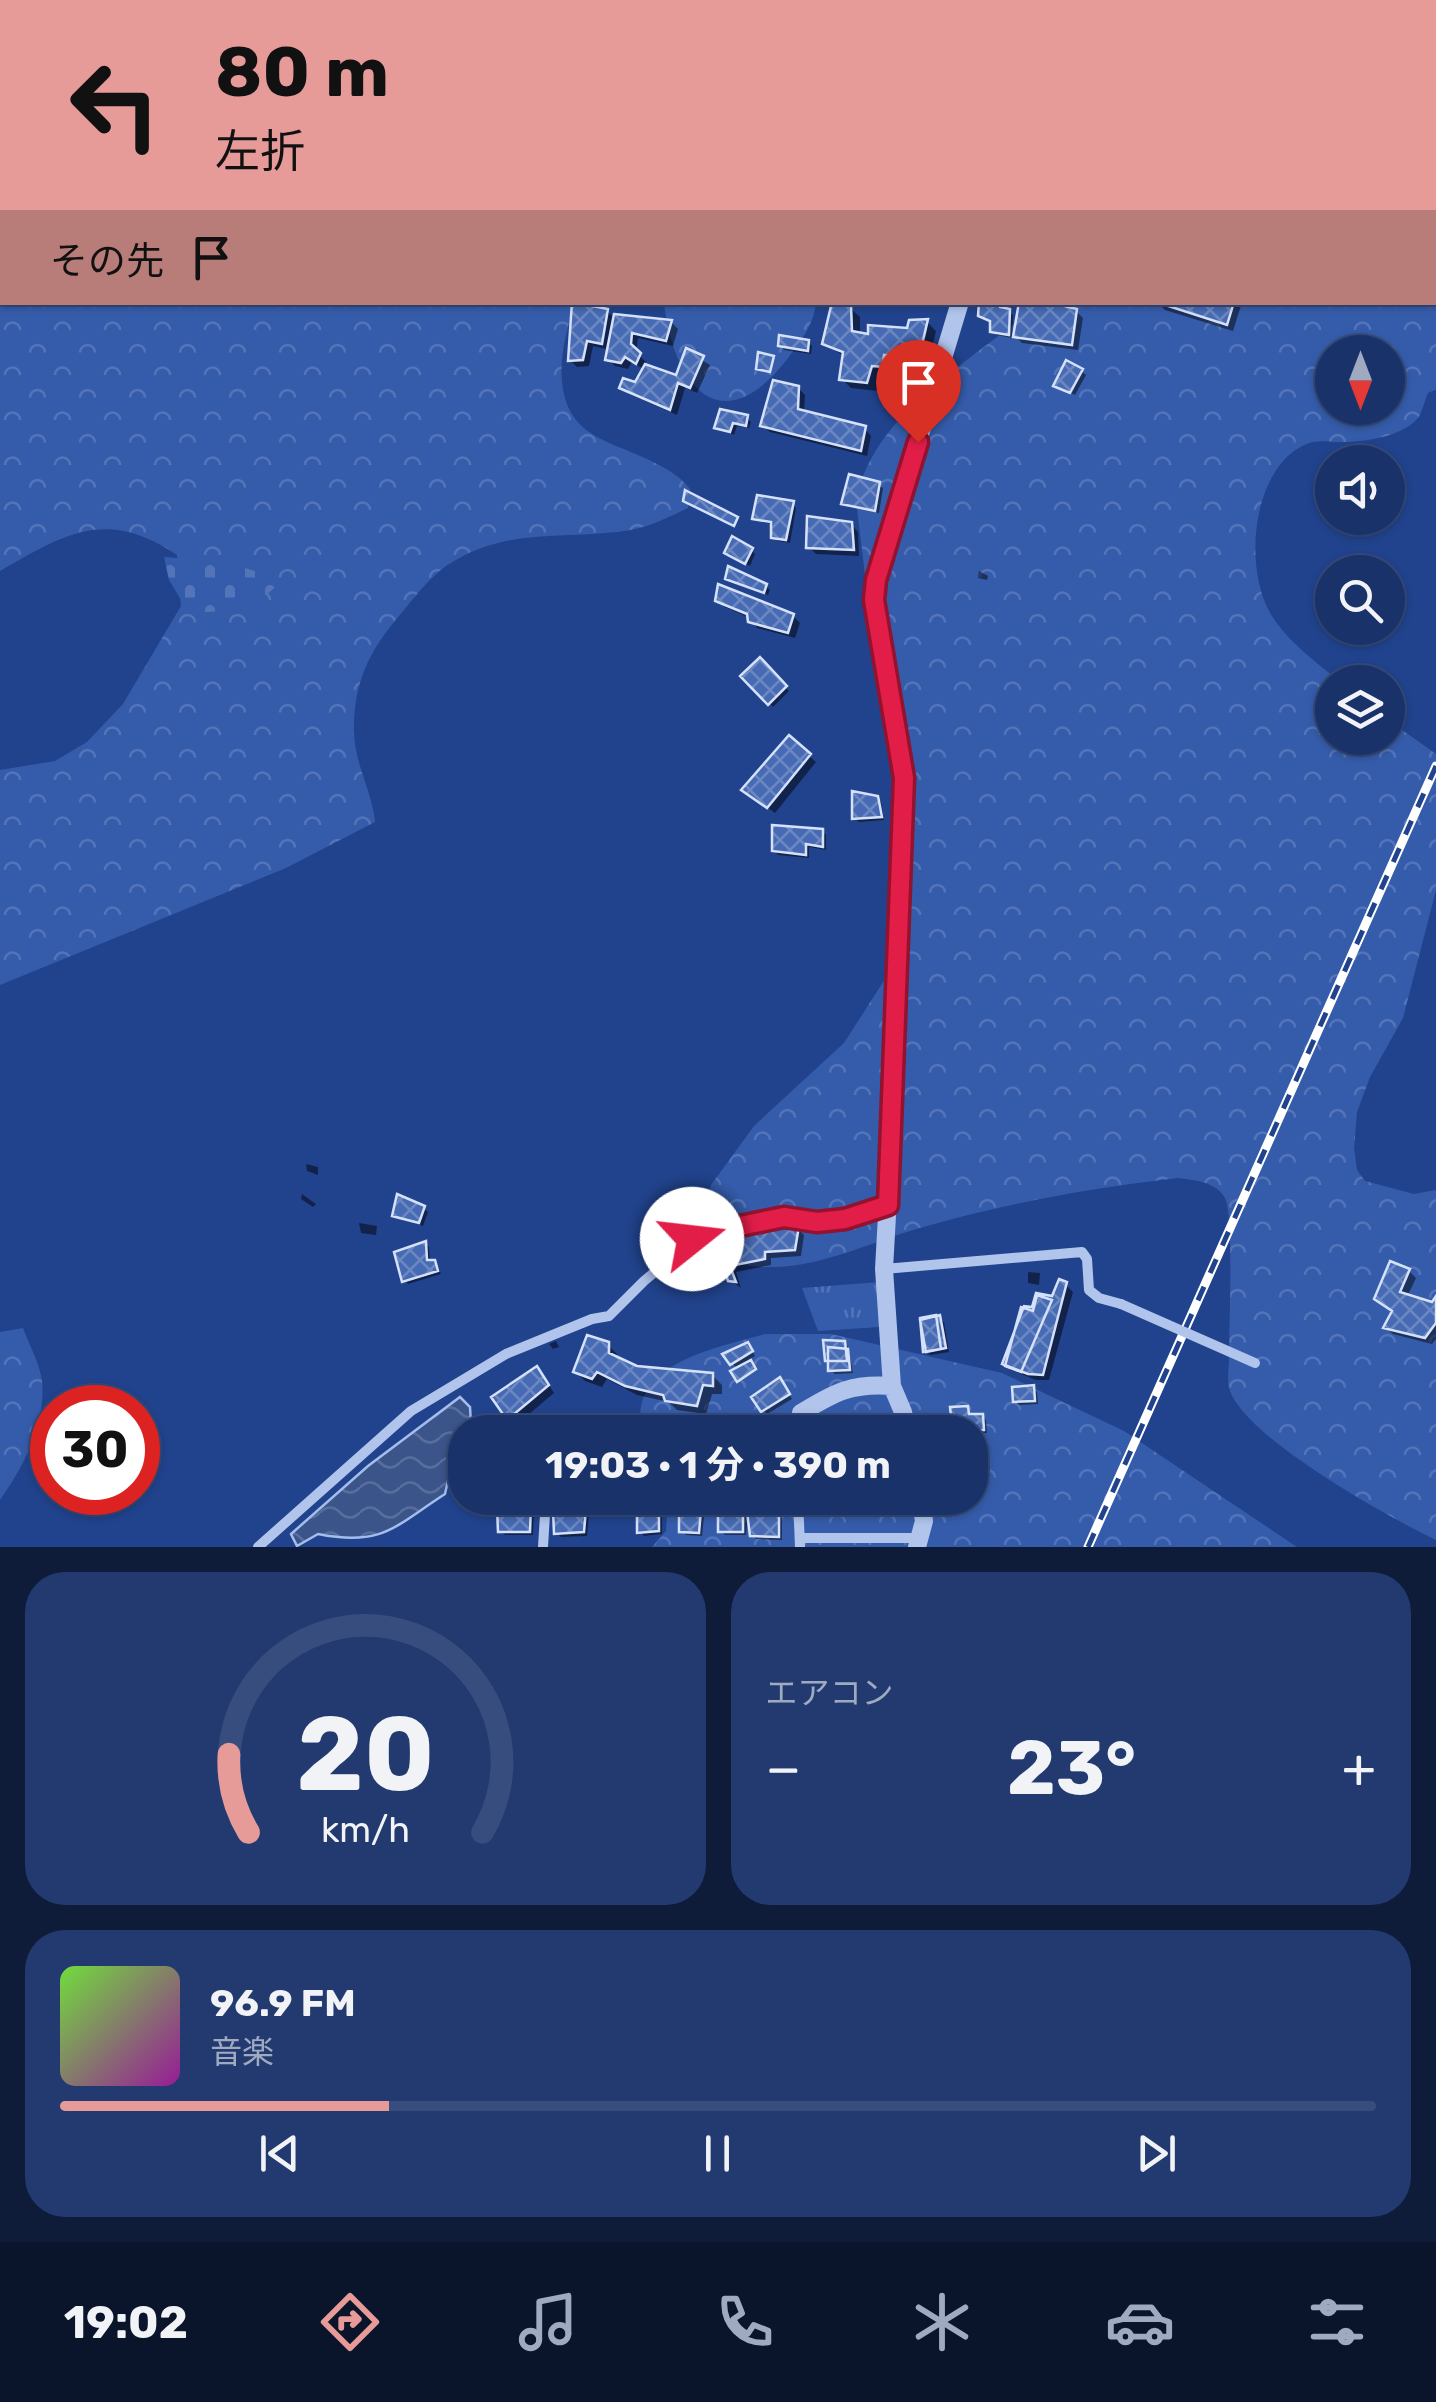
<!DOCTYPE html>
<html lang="ja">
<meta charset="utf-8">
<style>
body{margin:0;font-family:Rubik,"Noto Sans JP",sans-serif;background:#223a70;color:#f1f3f6;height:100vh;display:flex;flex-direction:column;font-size:38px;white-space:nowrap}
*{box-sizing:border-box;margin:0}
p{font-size:32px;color:#9faac1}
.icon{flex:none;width:55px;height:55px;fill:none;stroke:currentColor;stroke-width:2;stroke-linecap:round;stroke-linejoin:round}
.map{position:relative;height:1547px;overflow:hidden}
.side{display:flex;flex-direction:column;gap:25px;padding:25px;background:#0e1c3a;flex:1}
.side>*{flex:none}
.banner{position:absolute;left:0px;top:0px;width:1438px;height:305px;box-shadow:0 2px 8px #0004,0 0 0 2px #374d7e;background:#e69b98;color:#111;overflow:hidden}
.needle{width:65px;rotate:180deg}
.fabs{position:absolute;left:1315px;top:335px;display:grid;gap:20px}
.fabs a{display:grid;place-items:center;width:90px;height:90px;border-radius:50%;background:#19326a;box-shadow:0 2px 8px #0004,0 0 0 2px #374d7e;font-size:50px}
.speed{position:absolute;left:30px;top:1385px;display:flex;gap:20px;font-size:50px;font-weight:700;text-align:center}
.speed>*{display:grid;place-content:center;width:130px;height:130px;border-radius:50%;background:#19326a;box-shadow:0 2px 8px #0004,0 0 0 2px #374d7e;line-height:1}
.speed .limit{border:15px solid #d22;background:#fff;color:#111}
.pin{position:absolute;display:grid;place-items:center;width:85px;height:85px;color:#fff;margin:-102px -42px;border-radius:50% 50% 50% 0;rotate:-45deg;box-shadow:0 0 10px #0007}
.pin .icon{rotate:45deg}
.me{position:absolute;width:110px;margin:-55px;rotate:74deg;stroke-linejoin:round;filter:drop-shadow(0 0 8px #0008)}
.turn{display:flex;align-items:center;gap:35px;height:210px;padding:0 50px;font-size:45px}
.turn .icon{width:130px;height:130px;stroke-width:2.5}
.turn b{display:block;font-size:70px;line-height:85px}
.then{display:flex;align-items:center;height:95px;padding:0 50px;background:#0003;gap:20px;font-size:38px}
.big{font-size:75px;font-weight:700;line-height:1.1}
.side .tile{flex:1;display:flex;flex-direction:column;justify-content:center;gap:15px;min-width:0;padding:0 35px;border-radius:40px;background:#223a70}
.side .dial{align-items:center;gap:0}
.dial svg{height:260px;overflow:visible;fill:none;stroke:#374d7e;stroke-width:7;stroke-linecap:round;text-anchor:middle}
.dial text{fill:#f1f3f6;stroke:none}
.song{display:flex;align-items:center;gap:30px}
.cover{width:120px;height:120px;border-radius:15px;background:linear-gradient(135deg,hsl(100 70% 55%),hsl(300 70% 35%))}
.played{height:10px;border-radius:5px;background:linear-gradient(90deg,#e69b98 25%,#374d7e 25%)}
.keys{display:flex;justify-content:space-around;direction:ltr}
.heat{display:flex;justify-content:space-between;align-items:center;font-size:55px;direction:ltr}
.side .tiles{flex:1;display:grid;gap:25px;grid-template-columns:1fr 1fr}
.tile:last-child{grid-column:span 2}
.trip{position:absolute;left:448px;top:1415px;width:540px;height:100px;border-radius:40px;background:#19326a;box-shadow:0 2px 8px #0004,0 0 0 2px #374d7e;font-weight:700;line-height:100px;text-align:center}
.dock{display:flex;height:160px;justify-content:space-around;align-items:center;background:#0a142a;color:#9faac1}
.dock .icon{width:70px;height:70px}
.dock .active{color:#e69b98}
.dock b{font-size:45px;color:#f1f3f6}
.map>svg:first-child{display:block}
.grass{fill:url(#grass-tufts)}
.forest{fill:url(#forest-crowns);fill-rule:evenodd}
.cemetery{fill:url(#cemetery-stones)}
.water{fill:url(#water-waves);stroke:#a4bded;stroke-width:2.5}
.shadow{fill:#0007}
.building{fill:url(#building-cross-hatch);stroke:#d5e1f9;stroke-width:2.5}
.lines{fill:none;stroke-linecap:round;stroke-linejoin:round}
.minor{stroke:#b0c4ec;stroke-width:10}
.tertiary{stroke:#b0c4ec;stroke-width:18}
.secondary{stroke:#dce5f9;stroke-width:20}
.primary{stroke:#f5f8ff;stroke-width:22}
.rail-casing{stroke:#fff;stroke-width:9}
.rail{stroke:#21438d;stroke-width:5;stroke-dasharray:15;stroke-linecap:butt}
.minor-bridge{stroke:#b0c4ec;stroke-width:10}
.route-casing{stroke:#92132f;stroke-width:25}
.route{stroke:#e11d48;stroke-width:18}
</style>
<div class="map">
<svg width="1436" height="1547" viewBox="0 0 1436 1547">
<defs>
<pattern id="grass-tufts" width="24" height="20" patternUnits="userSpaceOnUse" patternTransform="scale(2.5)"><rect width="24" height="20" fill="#355cab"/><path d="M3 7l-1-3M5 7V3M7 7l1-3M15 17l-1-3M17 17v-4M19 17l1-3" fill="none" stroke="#5374b8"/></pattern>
<pattern id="forest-crowns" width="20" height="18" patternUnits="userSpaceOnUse" patternTransform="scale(2.5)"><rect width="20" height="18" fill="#355cab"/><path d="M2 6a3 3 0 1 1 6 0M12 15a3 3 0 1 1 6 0" fill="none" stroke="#5374b8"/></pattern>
<pattern id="cemetery-stones" width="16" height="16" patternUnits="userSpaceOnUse" patternTransform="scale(2.5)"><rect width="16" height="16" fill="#355cab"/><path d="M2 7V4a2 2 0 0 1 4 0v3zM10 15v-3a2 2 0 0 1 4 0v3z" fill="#5374b8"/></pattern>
<pattern id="water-waves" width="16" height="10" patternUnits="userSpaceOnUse" patternTransform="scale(2.5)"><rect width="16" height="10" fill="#3b548a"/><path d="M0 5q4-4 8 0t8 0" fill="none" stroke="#586e9c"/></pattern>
<pattern id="building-cross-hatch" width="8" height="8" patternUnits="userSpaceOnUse" patternTransform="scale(2.5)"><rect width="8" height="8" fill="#466ab3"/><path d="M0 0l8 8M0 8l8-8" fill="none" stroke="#6b88c2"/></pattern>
</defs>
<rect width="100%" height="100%" fill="#21438d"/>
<!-- grass -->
<path class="grass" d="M880 1282 879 1327 818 1331 802 1288Z"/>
<!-- forest -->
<path class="forest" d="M0 0 194 2H2V302L576 303C561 341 548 404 589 432 603 442 622 448 638 455 656 463 678 473 690 489L688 508C669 517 651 526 631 530 564 541 507 525 446 566 428 579 413 599 399 616 368 652 353 685 354 733 355 765 372 791 375 822L286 868 0 985V770L55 761 87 742 123 704 181 606 177 555C107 508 66 533 0 571Z
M376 0H879L882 2H376Z
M1436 279V389L1428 393C1425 400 1423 408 1420 415 1407 436 1365 442 1342 442 1330 442 1315 439 1304 445 1252 470 1244 565 1269 611 1284 639 1316 662 1340 682H1332V738H1388V720L1436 754V890L1403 1018 1370 1077 1357 1112 1354 1148 1357 1170 1365 1181 1414 1194 1436 1190V1540C1390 1518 1243 1437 1229 1388 1227 1380 1229 1367 1229 1358 1229 1331 1234 1214 1225 1198 1217 1182 1194 1180 1178 1178 1089 1188 1002 1204 916 1229 869 1243 818 1268 769 1267 739 1267 723 1258 702 1238V1212L711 1185 754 1126 844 1043 887 976 903 928V844L878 681 856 501C872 419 957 370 1019 320L1030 303 1435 302ZM1332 352H1388V408H1332Z
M664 303H816C813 326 802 339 788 358 721 445 674 386 664 303Z
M23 1328C29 1345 40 1364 42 1381 46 1424 24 1466 0 1500V1332Z
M765 1334H831L1002 1373 1124 1431 1297 1547H652L666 1531 668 1498H970V1432H643C624 1364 717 1348 765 1334Z"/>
<!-- cemetery -->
<path class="cemetery" d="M164 557C204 561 245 562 280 582 254 611 226 611 189 613L169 580Z"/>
<!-- water -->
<path class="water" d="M460 1397 470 1407 471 1424 456 1444 445 1494C395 1526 383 1547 318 1534L297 1546 291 1534 368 1466Z"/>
<!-- shadow -->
<path class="shadow" d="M1280 0H1340L1342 2H1283Z
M1348 0H1371L1373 2H1346Z
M574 302 607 311 615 319 671 322 678 329 673 346 638 338 636 352 646 362 644 366 677 378 687 351 710 365 697 393 685 388 677 415 629 394 622 387 636 385 645 370 632 362 628 369 615 366 608 359 610 350 593 346 589 366 577 367 570 360Z
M982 302H1000L1003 310 1013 315 1012 338 997 335 993 331 992 322 980 315Z
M1242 302 1233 331 1165 310 1158 303Z
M850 308 860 317V335L909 331 927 322 936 331 931 353 914 352V366L893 363 892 375H881L877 391 851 388 842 379 845 357 825 343Z
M1076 311 1083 318 1078 350 1022 343 1015 336Z
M808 342 812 346 811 354 784 350 780 345Z
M1081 371 1086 375 1075 395 1056 386Z
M798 388 805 395 804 413 865 429 871 436 867 456 770 432 763 426Z
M747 418 751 422 749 428 737 426 734 435 717 427Z
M878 484 883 488 879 513 848 507 844 503Z
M792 504 796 508 790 543 778 541 774 536 773 525 755 518Z
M851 524 858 532 859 556 816 554 809 547Z
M751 550 755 554 750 566 731 556Z
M979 571 988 576 987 580 978 578Z
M727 578 766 586 770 590 768 595Z
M718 600 793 616 800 623 795 638 757 628 750 618 725 607Z
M760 661 789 691 773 707 744 676Z
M790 739 816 762 775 813 751 796Z
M877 798 881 802 884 820 859 822 854 818Z
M822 831 826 835V850L809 847V858L778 855 774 850Z
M306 1164 318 1167V1175L307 1171Z
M302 1194 316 1204 313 1207 301 1199Z
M423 1208 428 1212 423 1226 394 1215Z
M359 1223 377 1226 376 1235 361 1233Z
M798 1229 804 1235 801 1256 771 1258V1265L736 1272 741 1288 730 1280 725 1263Z
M425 1243 429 1247 430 1262 438 1267 441 1274 408 1284 404 1280Z
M1392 1265 1409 1271 1416 1278 1407 1297 1433 1305 1436 1301V1339L1432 1344 1393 1334 1386 1328 1394 1312 1377 1299Z
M1028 1272 1040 1273 1039 1285 1028 1283Z
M1066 1285 1073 1292 1049 1380H1036L1011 1370 1004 1364 1034 1310 1053 1299Z
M939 1318 944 1322 949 1352 930 1355 926 1351Z
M556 1341 559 1347 553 1349 549 1344Z
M844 1343 848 1347 853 1373 835 1374 831 1370Z
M607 1344 617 1354V1360L637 1369 712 1375 722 1385V1394H712L706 1414 677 1410 669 1402 637 1395 607 1379 602 1387 585 1381 576 1372Z
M751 1349 755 1356 748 1360 755 1371 740 1381 733 1372 738 1369 732 1363Z
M543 1376 554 1393 516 1425 495 1397Z
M784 1385 792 1399 767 1414 763 1410Z
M1033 1388 1037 1392 1038 1404 1019 1405 1015 1401Z
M967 1409 972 1417 982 1416 986 1420 987 1433 947 1432 953 1420Z
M545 1427 550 1432H533Z
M709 1498 717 1499 718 1508 709 1506Z
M530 1508 534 1512 533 1535H505L501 1531Z
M658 1510 662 1514V1534L644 1536 640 1532Z
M585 1511 589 1515 587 1536 561 1537 557 1533Z
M742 1511 748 1517 746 1535H725L720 1531Z
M700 1513 704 1517 702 1536 686 1535 682 1531Z
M778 1514 782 1518V1540L756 1539 752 1535Z"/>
<!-- building -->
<path class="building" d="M572 302 608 309 602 344 587 341 583 360 568 361Z
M832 302 851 305 852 331 868 334V325L907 328 909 320 928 319 922 345 905 344 906 358 884 355 883 367 872 366 867 383 839 380 843 352 822 344Z
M979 302H999L1000 307 1010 309 1009 335 990 332V321L978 316Z
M1019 302H1048L1077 309 1072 345 1013 337Z
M1156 302H1234L1227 325Z
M614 314 672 320 666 341 632 333 631 344 641 353 636 364 625 357 621 363 605 360Z
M779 335 809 340 808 351 778 346Z
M686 348 704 356 690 388 678 383 670 410 619 388 623 378 635 382 645 364 676 375Z
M758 352 774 356 770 372 756 369Z
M1066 360 1083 369 1070 393 1053 386Z
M773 380 799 386 798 409 866 426 861 451 760 426Z
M720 409 748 415 746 426 733 423 730 432 714 428Z
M849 474 880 482 875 511 841 504Z
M685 490 738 517 734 526 683 501Z
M757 495 794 501 786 540 771 538V522L752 519Z
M807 516 852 522 854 550 806 548Z
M732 536 753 548 745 564 724 553Z
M728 566 767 584 764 593 725 579Z
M718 584 794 614 788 633 748 622 747 614 715 601Z
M760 657 787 686 768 705 740 676Z
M789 735 811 754 767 808 741 790Z
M852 791 878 796 882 817 852 819Z
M772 825 823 829V847L806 844V855L772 851Z
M397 1194 425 1206 419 1223 392 1216Z
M757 1226H799L795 1250 765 1252V1259L730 1266 736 1282 728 1281 722 1263 728 1253 729 1234Z
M426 1241 427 1260H435L438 1271 402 1282 394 1252Z
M1390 1261 1410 1269 1400 1292 1432 1302 1436 1296V1323L1425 1338 1383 1328 1392 1311 1374 1299Z
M1059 1279 1067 1282 1043 1375 1028 1374 1002 1364 1024 1306 1032 1307 1036 1293 1052 1296Z
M1037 1295 1052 1300 1021 1372 1005 1366 1021 1307 1033 1311Z
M936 1315 941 1349 923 1352 920 1318Z
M940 1315 946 1348 926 1352 920 1320Z
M587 1335 609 1342V1353L637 1366 713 1373V1386L703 1385 697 1406 665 1401 663 1395 625 1386 597 1372 592 1379 573 1372Z
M823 1340 845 1341 847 1361H825Z
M748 1342 753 1351 730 1365 722 1354Z
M828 1347 848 1349 850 1370 828 1371Z
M751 1360 756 1369 737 1382 730 1371Z
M537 1366 549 1385 507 1420 491 1397Z
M780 1377 790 1394 761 1412 751 1397Z
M1034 1385 1035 1401 1013 1402 1012 1387Z
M968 1406 969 1414H983L984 1430 943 1432 942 1418 951 1417 950 1407Z
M531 1506 530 1532H498L497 1508Z
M637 1508H659V1531L637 1533Z
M725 1508 743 1509V1532H718V1515H726Z
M586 1509 584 1532 554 1534 553 1510Z
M701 1510 699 1533 679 1532V1511Z
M747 1512H779V1537L750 1536Z"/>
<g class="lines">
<!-- minor -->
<path class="minor" d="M307 0 308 2
M1435 29H1436
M0 147 2 146
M1435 239 1436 240
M884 1269 1082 1252 1087 1259 1089 1290 1099 1298 1121 1304
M798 1498 800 1547
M800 1538H920
M258 1547 411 1411 506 1354 592 1319 609 1316 644 1281 710 1226H740L784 1217 817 1222 845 1219 888 1206
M543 1547 546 1498"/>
<!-- tertiary -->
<path class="tertiary" d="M800 1432 801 1413C835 1392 852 1383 892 1386
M907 1432 903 1412 892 1386 884 1269 895 1073 904 778 873 600 876 580 960 302
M917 1547 924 1521 920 1498"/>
<!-- secondary -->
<path class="secondary" d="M940 0 956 2
M1435 100H1436"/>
<!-- primary -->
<path class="primary" d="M0 69H2
M1435 197H1436"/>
<defs>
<path id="rail" d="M1088 1547 1436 766"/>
</defs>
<!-- rail casing -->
<use href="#rail" class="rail-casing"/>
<!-- rail -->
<use href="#rail" class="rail"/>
<!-- minor-bridge -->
<path class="minor-bridge" d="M1121 1304 1255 1363"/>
</g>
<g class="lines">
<defs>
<path id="route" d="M692 1239 710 1226H740L784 1217 817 1222 845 1219 888 1205 904 778 874 600 876 580 918 442"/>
</defs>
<!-- route casing -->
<use href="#route" class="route-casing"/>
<!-- route -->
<use href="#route" class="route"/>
</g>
</svg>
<div class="fabs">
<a><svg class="needle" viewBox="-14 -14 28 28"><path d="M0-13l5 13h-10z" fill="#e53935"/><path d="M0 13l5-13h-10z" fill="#9faac1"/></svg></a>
<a><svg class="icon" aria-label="sound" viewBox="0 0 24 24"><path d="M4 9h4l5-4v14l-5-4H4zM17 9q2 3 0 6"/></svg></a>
<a><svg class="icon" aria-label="search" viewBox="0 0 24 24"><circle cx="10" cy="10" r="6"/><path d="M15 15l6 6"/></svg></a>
<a><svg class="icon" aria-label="layers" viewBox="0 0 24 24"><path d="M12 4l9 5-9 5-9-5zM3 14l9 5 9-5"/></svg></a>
</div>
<div class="speed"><div class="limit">30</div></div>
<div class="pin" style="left:918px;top:442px;background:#d93025"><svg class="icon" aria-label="arrive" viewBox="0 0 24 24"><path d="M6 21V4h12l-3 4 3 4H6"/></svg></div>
<svg class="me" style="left:692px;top:1239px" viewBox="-20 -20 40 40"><circle r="19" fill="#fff"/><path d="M0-13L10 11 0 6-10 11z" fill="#e11d48"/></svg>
<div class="trip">19:03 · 1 分 · 390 m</div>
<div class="banner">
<div class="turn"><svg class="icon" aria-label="left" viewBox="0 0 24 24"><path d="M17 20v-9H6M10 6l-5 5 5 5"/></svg><div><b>80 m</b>左折</div></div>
<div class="then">その先<svg class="icon" aria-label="arrive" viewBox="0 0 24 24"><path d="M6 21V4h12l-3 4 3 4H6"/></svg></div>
</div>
</div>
<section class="side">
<div class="tiles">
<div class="tile dial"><svg viewBox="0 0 100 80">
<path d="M14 69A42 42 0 1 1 86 69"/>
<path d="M14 69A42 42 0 0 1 8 45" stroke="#e69b98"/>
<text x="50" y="56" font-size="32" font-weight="700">20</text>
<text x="50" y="72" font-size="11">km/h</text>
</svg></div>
<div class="tile"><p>エアコン</p>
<div class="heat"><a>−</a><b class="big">23°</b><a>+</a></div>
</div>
<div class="tile">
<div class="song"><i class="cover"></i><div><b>96.9 FM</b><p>音楽</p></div></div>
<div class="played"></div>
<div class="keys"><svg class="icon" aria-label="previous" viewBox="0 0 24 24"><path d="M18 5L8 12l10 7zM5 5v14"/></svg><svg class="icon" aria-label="pause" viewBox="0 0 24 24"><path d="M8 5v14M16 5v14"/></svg><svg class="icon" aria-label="next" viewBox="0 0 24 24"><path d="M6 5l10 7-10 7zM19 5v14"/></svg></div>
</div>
</div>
</section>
<nav class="dock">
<b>19:02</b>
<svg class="icon active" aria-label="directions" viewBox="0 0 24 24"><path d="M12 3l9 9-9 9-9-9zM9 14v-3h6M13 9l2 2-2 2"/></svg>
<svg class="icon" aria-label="music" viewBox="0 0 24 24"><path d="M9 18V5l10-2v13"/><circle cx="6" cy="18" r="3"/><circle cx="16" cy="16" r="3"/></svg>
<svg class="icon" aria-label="phone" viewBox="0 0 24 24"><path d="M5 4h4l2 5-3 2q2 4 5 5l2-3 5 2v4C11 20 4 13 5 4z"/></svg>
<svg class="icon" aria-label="climate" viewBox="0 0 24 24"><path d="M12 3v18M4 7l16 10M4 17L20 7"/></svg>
<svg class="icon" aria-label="car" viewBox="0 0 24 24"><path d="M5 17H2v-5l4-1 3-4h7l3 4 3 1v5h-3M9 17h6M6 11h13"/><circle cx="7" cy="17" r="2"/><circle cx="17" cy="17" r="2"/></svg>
<svg class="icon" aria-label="filters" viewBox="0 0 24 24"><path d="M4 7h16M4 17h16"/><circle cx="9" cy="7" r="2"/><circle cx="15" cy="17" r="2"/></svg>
</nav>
